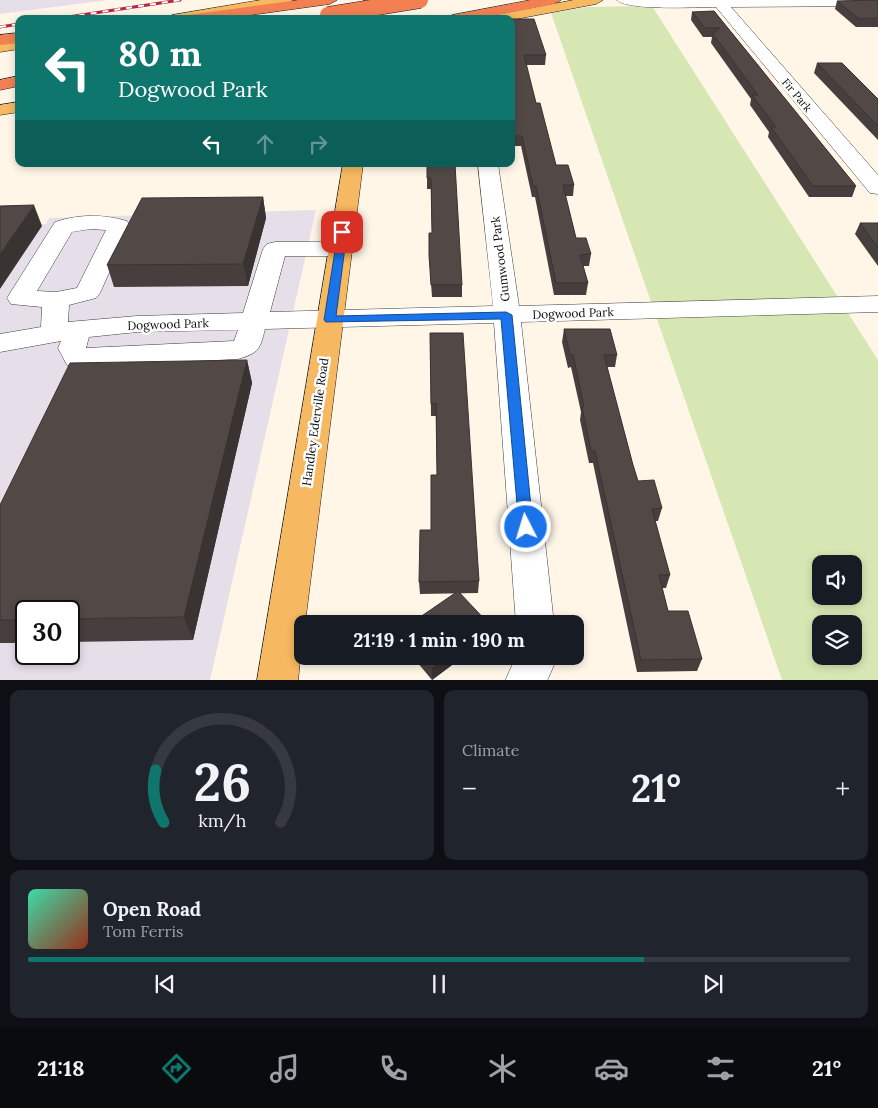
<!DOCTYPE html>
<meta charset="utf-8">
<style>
body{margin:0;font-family:Lora,serif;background:#20242c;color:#f1f3f6;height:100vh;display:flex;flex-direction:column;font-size:19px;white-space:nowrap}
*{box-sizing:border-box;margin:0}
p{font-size:16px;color:#9ea1a6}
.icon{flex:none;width:28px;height:28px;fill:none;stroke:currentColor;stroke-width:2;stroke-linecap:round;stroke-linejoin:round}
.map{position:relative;height:680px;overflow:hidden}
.drawer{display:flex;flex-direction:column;gap:10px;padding:10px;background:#0d0f14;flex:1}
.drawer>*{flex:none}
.top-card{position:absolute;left:15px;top:15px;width:500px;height:152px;border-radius:10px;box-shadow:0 2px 8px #0003;background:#0f766e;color:#fff;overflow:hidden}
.buttons{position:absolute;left:812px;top:555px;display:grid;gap:10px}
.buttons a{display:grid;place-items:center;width:50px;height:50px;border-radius:10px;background:#171b24;box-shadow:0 2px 8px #0003;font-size:25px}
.speed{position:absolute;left:15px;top:600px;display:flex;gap:10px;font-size:25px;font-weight:700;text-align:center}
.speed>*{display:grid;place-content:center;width:65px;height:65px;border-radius:50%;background:#171b24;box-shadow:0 2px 8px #0003;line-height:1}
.speed .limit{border:2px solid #111;border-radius:8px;background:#fff;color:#111}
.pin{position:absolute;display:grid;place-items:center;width:42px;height:42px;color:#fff;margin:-21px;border-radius:10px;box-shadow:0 2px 8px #0006}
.me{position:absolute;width:55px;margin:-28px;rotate:355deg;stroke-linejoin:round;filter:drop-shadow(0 0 4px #0008)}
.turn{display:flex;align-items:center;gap:18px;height:105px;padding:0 20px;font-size:22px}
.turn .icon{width:65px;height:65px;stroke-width:2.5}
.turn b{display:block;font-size:35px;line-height:42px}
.lanes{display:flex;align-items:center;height:48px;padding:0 20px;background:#0003;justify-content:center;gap:25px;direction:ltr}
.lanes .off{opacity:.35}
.big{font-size:38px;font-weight:700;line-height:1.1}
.drawer .widget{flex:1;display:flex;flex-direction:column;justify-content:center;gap:8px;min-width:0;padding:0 18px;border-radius:10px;background:#20242c}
.drawer .dial{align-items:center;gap:0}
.dial svg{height:130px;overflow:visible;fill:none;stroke:#363941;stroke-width:7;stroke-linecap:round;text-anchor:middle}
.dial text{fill:#f1f3f6;stroke:none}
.song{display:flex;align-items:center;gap:15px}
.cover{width:60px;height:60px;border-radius:8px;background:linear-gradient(135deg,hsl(160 70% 55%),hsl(10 70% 35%))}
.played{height:5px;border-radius:2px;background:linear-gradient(90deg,#0f766e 75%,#363941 75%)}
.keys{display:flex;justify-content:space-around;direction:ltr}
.heat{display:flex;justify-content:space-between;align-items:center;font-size:28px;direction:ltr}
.drawer .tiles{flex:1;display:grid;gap:10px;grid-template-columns:1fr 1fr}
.widget:last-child{grid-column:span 2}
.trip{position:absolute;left:294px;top:615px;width:290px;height:50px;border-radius:10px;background:#171b24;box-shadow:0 2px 8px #0003;font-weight:700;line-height:50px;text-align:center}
.dock{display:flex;height:80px;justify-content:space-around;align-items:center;background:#090b0e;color:#9ea1a6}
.dock .icon{width:35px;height:35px}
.dock .active{color:#0f766e}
.dock b{font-size:22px;color:#f1f3f6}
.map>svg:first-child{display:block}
.industrial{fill:#e6dee9;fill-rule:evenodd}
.green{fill:#d7e7b3;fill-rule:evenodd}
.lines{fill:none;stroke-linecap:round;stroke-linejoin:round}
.minor-casing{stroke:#3d3d3d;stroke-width:1}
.major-casing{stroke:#1b1b1b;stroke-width:1}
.highway-casing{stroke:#1b1b1b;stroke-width:1}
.minor{fill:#fff;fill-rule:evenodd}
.major{fill:#f6b860;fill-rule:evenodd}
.highway{fill:#f28052;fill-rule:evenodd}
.rail-casing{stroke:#b62645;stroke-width:3}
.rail{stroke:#fff;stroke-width:2;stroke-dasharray:6;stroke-linecap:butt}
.highway-bridge-casing{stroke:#1b1b1b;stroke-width:17;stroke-linecap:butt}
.highway-bridge{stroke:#f28052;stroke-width:16}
.wall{fill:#473f3d}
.shaded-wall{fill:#393332}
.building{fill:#524947;stroke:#393332}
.route{fill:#1a73e8;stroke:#114b97}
.labels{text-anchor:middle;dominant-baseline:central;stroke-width:5;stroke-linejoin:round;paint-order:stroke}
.far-street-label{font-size:11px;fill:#0a0a0a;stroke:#fff}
.street-label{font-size:12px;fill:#0a0a0a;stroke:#fff}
</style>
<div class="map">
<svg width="878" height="681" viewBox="0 0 878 681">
<rect width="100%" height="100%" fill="#fff6e7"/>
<!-- industrial -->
<path class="industrial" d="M0 0H108L0 14Z
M316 210 210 680H0V225L46 224 49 218ZM26 611H69V654H26Z"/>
<!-- green -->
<path class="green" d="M652 6 878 360V680H782L551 13 587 7ZM821 564H854V596H821ZM821 624H854V656H821Z"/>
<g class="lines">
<defs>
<path id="minor" d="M617 0H878V6L731 7 878 175V194L870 193 716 7C699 7 626 11 617 0Z
M478 164H498L519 306 878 296V312L521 322 554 624H516L494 323 265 329C260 349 259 353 238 359L77 367 67 365 58 348 61 341 0 352V334L41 327 42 307 11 304 7 298 55 222C80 214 102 214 127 221L130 226 100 293 96 298 69 305 68 322 137 316 243 313 263 249 267 244 275 242H340L348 244 352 249 348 254 340 256H285L270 312 493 306ZM91 229 106 230 77 288 56 292 37 291 72 232ZM238 330 234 341 86 348 89 337 137 332Z
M514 656H554V665L547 681H505L514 661Z"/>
<path id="major" d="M261 0H293L286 4 200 19H165L172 15Z
M364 0H378L375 19H361Z
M574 0H603L596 4 511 20V19H488L495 15Z
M19 39V49L0 52V42Z
M19 102V112L0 115V105Z
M343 164H363L305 624H302V642L298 681H257Z"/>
<path id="highway" d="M299 0H337L330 4 222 19H181L188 15Z
M531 0H561L554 4 477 19H445L452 15Z
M19 33V43L0 45V35Z
M19 76V86L0 90V80Z"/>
</defs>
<!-- minor casing -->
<use href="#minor" class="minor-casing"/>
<!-- major casing -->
<use href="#major" class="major-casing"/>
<!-- highway casing -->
<use href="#highway" class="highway-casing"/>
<!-- minor -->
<use href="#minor" class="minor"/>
<!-- major -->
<use href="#major" class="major"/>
<!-- highway -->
<use href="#highway" class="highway"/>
<defs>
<path id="rail" d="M55 19 180 0
M0 27 19 24"/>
</defs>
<!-- rail casing -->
<use href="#rail" class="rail-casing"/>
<!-- rail -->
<use href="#rail" class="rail"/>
<defs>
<path id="highway-bridge" d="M328 15 420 0"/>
</defs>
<!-- highway-bridge casing -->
<use href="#highway-bridge" class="highway-bridge-casing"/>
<!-- highway-bridge -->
<use href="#highway-bridge" class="highway-bridge"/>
</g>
<!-- wall -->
<path class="wall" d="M878 0V27H856L835 9 837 1Z
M714 11 856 186 852 197H809L768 137 769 132 750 105 751 99 711 43 712 37H703L691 20 692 12Z
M511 19 546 55 545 65H526L536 103 556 165 574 185 573 196H565L576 238 591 254 589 266H583L588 283 586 295H554L535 197H532L521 146H512L511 143Z
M817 63 878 99V140L814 73Z
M427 164 462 285V297H432L429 255 432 233 431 189H427Z
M263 197 266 218 248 286 114 287 107 265Z
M860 223H878V266L855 234Z
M564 329 617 355 615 367H607L633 465 638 481 662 508 658 521H655L670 575 666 588H662L668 611 702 659 697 671 637 672 593 463H589L580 420 581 412 571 367 568 368 562 342Z
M430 333 479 581 478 593 420 594 419 582 431 530 437 475 436 416H431Z
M247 360 252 383 193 640 69 642V611H26V643H0V505Z
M412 656H464L432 680Z"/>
<!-- shaded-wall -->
<path class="shaded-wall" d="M263 197 266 218 248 286 243 264Z
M34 205 42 226 0 289V254Z
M247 360 252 383 193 640 184 617Z
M448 656H464L432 680V668Z"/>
<!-- building -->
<path class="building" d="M878 0V18L859 19 837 1Z
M714 11 856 186H813L771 127H776L752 95H758L713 34 720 28H705L692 12Z
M511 19H534L546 55H524L536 103H540L556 165H568L574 185H563L576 238H586L591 254 580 255 588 283H556L536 186H533L522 136H513L511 129Z
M817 63H842L878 99V126Z
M427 164H455L462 285H431L429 255V233H432L431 178H427Z
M263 197 243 264 107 265 142 198Z
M34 205 0 254V206Z
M860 223H878V248Z
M564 329H610L617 355H604L633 465 638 481 654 480 662 508 652 509 670 575H659L668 611H688L702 659 641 660 595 451H591L582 407H584L573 355H570Z
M430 333H463L479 581 419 582 420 530H431V475H437L436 403 431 404Z
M247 360 184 617 69 619V611H26V620H0V505L70 363Z
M458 591 489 624H410Z
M422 656H448L432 668Z"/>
<!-- route -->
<path class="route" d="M342 229 347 232 336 316 506 312 512 315 533 527 531 531 526 533 521 531 519 527 501 319 326 322 324 320 338 232Z"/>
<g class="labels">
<!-- far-street labels -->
<g class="far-street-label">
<text transform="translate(797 95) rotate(50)">Fir Park</text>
</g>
<!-- street labels -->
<g class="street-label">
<text transform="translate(500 259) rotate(-97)">Gumwood Park</text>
<text transform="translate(573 313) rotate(-2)">Dogwood Park</text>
<text transform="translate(168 324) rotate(-2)">Dogwood Park</text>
<text transform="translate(315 422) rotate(-82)">Handley Ederville Road</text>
</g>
</g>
</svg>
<div class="buttons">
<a><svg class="icon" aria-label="sound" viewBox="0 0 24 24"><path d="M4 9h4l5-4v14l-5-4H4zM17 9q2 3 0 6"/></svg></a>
<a><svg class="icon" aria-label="layers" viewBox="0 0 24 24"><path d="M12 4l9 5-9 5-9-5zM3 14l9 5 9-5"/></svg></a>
</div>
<div class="speed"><div class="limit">30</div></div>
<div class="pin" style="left:342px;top:232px;background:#d93025"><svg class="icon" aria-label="arrive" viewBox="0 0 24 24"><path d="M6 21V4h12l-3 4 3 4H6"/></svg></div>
<svg class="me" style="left:526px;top:527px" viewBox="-20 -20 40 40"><circle r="17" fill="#1a73e8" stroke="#fff" stroke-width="3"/><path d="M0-11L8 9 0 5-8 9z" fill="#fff"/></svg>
<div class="trip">21:19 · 1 min · 190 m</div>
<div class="top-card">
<div class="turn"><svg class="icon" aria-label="left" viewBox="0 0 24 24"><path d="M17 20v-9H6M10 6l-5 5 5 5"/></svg><div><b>80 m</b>Dogwood Park</div></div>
<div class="lanes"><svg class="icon" aria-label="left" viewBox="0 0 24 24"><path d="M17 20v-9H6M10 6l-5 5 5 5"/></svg><svg class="icon off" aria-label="ahead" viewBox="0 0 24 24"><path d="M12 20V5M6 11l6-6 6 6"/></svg><svg class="icon off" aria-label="right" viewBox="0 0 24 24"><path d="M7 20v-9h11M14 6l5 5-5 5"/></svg></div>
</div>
</div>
<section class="drawer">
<div class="tiles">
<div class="widget dial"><svg viewBox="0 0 100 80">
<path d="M14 69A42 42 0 1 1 86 69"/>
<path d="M14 69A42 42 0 0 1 9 37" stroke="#0f766e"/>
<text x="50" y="56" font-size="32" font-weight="700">26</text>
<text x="50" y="72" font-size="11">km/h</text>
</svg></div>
<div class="widget"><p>Climate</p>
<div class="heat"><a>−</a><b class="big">21°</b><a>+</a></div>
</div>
<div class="widget">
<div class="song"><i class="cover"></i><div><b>Open Road</b><p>Tom Ferris</p></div></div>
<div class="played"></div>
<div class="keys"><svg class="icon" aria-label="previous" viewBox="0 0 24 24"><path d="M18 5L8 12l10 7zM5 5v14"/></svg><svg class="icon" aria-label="pause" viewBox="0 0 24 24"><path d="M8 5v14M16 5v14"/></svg><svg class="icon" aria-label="next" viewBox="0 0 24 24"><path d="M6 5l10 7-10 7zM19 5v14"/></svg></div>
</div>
</div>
</section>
<nav class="dock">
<b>21:18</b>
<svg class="icon active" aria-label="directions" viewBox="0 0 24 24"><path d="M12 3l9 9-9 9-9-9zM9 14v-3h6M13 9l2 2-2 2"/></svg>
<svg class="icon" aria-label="music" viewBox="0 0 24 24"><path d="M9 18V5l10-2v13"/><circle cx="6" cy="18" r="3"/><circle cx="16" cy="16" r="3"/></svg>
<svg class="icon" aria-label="phone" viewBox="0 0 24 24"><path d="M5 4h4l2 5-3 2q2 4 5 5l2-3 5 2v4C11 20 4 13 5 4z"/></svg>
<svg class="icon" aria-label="climate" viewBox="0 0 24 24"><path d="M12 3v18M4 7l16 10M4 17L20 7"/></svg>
<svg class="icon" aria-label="car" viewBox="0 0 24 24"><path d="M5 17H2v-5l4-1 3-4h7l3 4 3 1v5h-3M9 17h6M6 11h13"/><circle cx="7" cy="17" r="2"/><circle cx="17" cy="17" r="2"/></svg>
<svg class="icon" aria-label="filters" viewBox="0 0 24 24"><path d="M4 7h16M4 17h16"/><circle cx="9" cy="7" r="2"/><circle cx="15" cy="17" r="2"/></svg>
<b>21°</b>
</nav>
